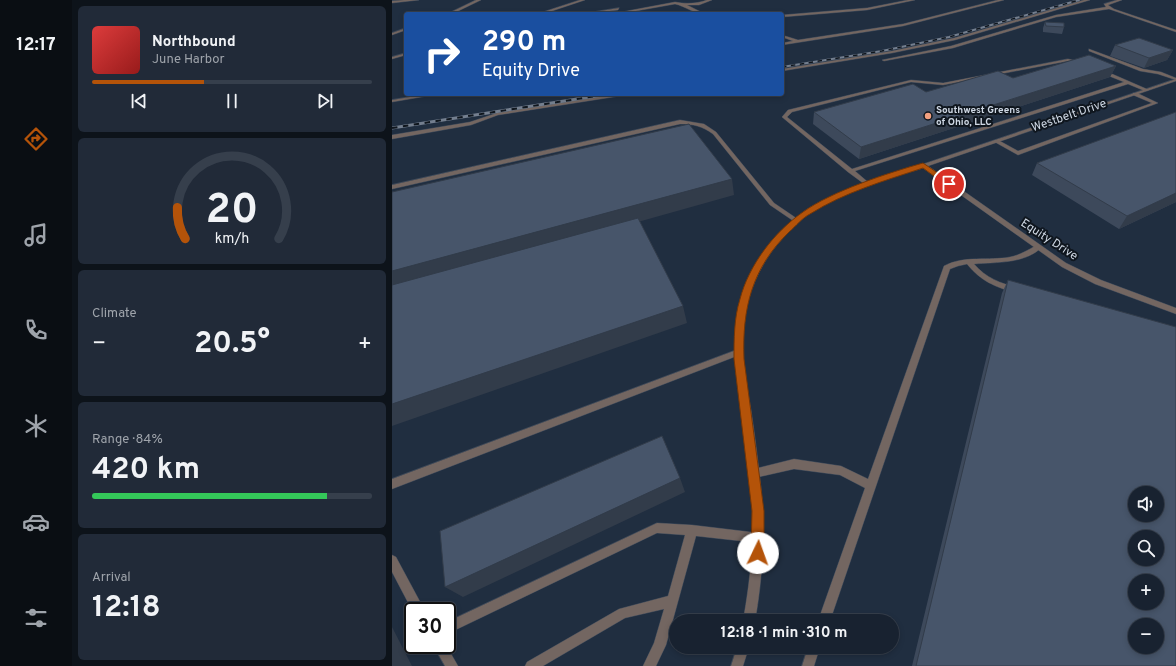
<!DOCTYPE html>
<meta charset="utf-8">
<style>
body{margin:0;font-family:Overpass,sans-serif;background:#212a38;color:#f1f3f6;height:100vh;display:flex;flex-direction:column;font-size:15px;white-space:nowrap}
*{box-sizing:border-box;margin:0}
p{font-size:13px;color:#9fa4ab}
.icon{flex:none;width:22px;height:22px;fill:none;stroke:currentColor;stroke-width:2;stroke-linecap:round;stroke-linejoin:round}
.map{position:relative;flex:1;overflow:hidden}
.drawer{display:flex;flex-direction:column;gap:6px;padding:6px;background:#0d131a;width:320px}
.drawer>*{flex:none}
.top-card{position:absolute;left:12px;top:12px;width:380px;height:84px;border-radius:4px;box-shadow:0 2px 6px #0003,0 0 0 1px #363f4c;background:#1a4fa0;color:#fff;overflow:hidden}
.fabs{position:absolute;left:736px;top:486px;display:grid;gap:8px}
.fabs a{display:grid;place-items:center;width:36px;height:36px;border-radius:50%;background:#182230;box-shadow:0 2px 6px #0003,0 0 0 1px #363f4c;font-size:20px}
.speed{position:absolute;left:12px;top:602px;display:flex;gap:8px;font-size:20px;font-weight:700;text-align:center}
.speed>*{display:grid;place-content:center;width:52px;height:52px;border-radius:50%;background:#182230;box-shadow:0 2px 6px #0003,0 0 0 1px #363f4c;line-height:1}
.speed .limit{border:2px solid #111;border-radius:6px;background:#fff;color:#111}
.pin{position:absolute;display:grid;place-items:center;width:34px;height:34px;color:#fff;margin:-17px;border:2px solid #fff;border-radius:50%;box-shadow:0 1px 4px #0007}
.me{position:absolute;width:44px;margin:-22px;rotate:3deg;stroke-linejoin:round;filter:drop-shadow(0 0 3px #0008)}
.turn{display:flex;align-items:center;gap:14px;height:84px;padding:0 12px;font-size:18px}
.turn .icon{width:52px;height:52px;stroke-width:2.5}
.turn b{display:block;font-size:28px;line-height:34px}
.big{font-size:30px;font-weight:700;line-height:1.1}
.drawer .widget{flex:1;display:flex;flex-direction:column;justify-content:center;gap:6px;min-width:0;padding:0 14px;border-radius:6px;background:#212a38}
.drawer .dial{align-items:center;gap:0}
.dial svg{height:104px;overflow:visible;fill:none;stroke:#363f4c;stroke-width:7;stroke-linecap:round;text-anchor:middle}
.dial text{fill:#f1f3f6;stroke:none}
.song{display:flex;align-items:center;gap:12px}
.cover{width:48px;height:48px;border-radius:6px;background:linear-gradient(135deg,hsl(0 70% 55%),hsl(0 70% 35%))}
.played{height:4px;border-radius:2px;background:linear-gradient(90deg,#b45309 40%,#363f4c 40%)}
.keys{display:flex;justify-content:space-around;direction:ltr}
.heat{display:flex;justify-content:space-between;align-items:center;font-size:22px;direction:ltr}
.charge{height:6px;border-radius:3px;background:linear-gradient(90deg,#34c759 84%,#363f4c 0)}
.trip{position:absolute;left:277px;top:614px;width:230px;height:40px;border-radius:20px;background:#182230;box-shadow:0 2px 6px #0003,0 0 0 1px #363f4c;font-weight:700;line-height:40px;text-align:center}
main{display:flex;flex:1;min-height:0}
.tabs{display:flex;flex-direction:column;width:72px;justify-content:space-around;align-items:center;background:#0a0e13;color:#9fa4ab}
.tabs .icon{width:28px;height:28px}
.tabs .selected{color:#b45309}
.tabs b{font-size:18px;color:#f1f3f6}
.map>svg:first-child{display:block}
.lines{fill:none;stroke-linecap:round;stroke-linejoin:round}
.service-casing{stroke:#3c495a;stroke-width:1}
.minor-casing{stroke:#3c495a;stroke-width:1}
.service{fill:#736661;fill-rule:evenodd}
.minor{fill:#736661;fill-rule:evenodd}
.rail-far1-casing{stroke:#747f8f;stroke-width:2}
.rail-casing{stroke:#747f8f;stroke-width:3}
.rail-far1{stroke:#0f161e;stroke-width:1.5;stroke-dasharray:4.5;stroke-linecap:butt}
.rail{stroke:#0f161e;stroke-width:2;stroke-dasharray:5.5;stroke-linecap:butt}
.wall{fill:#3d495b}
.shaded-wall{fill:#323c4a}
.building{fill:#47556a;stroke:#323c4a;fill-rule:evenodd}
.route{fill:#b45309;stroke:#753606}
.poi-dot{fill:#f2a080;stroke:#0f161e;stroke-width:1.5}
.labels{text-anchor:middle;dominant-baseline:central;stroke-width:4;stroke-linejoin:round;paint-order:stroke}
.far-poi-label{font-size:10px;font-weight:bold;fill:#cfd8e4;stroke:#0f161e;text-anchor:start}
.street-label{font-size:12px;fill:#cfd8e4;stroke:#0f161e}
</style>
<main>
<nav class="tabs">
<b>12:17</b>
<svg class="icon selected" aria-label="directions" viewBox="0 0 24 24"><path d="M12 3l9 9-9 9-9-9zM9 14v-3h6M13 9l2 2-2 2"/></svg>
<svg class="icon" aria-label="music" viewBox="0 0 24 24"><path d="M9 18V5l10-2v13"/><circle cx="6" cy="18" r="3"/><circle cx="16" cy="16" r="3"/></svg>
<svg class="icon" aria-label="phone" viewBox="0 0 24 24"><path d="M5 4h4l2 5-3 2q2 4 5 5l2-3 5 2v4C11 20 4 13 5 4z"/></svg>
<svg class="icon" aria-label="climate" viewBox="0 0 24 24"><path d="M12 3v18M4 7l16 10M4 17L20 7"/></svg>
<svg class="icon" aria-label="car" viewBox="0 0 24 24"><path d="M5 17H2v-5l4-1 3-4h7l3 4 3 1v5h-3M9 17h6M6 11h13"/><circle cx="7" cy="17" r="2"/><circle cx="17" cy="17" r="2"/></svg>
<svg class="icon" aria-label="filters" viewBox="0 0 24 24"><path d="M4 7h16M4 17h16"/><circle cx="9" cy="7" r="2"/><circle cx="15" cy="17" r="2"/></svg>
</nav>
<section class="drawer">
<div class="widget">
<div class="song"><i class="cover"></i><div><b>Northbound</b><p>June Harbor</p></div></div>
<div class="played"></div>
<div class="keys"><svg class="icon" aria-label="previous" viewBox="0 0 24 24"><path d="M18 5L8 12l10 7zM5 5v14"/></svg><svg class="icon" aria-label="pause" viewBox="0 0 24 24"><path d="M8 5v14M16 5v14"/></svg><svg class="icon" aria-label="next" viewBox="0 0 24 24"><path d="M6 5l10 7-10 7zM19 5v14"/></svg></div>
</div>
<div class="widget dial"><svg viewBox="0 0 100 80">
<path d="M14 69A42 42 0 1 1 86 69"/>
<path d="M14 69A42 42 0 0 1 8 45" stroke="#b45309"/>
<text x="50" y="56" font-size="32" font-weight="700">20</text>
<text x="50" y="72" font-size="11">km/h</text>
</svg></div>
<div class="widget"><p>Climate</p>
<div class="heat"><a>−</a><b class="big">20.5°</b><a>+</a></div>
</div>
<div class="widget"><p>Range · 84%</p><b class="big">420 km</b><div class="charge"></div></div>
<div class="widget"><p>Arrival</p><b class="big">12:18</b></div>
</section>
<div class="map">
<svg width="784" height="666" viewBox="0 0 784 666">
<rect width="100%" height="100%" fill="#202e40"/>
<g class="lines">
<defs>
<path id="service" d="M12 0H27L0 3V1Z
M84 0H89L60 14H55Z
M188 0H193L151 14H145Z
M315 0H320L307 5H295L313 14C302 14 293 6 283 4L227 14H219L283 2C294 4 304 4 315 0Z
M516 0H523L475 10 390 17V15L475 8Z
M606 0H612L511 26 390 45V43L401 41 390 37V35L406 40 511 24Z
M692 0H698L563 40 500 53 390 71V69L500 51 562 38Z
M725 0H730L716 5 722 9 784 30V32L717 9 664 17 561 48 492 61 490 60 559 46 664 15 714 7 712 4Z
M227 8 226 10 193 14 195 13Z
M14 28V30L0 35V33Z
M697 49 751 69 769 72 784 78V80L766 74 748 71 697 51Z
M14 53V55L0 59V57Z
M676 59 690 62 688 63 676 61 551 85 519 82 400 112 395 117 460 169 732 82 707 72V70H711L757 90 753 91 736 84 463 171 477 183 478 184 475 186 456 172 390 117 396 110 519 80 551 83Z
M741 93H745L766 103 626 155 601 141 606 140 626 151 760 103 741 95Z
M36 94H47L0 102V100Z
M225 94H236L234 95 106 115 79 125 0 139V135L78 122 105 113Z
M288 120 312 124 324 132 382 203 407 220V222H403L378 205 321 134C310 126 301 124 288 124L0 189V185Z
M645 245H647L650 247C633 264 605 262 582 264 594 278 608 283 626 288L627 290 626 292 623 293C602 286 590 282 575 264L566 266 558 269 438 621H426L473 488 448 475 402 469 362 478 358 476 357 473 358 470 402 459 449 466 476 479 552 266C572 255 597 261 618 257 628 255 636 250 645 245Z
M347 349 350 350 351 352 350 354 0 489V479Z
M265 523 300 525 367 533 371 534 372 538 371 542 367 543 304 536 274 645 264 666H251L262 643 272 609 233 618 151 666H133L135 662 227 609 276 596 293 535 265 533 55 634V622Z
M0 555 4 557 33 611 21 612 0 572Z
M41 645H54L66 666H53Z
M416 647H428L422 666H410Z"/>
<path id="minor" d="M784 79V81L536 166 674 263 709 280 784 308V314L703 284 670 267 531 168C493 180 452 190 419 212 408 220 399 230 390 239 360 272 347 316 351 360 353 377 356 394 359 410 363 436 366 462 369 488 373 533 371 577 363 621H351C359 577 363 533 359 489 356 460 353 432 349 404 347 389 344 374 343 359 340 310 356 268 389 232 397 224 405 216 414 210 429 200 446 194 463 187Z
M345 647H357L351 666H339Z"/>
</defs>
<!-- service casing -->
<use href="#service" class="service-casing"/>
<!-- minor casing -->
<use href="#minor" class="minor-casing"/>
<!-- service -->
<use href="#service" class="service"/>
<!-- minor -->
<use href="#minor" class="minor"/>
<defs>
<path id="rail-far1" d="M390 67 490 51 557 37 687 0"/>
<path id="rail" d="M0 128 217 94"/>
</defs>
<!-- rail-far1 casing -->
<use href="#rail-far1" class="rail-far1-casing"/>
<!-- rail casing -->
<use href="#rail" class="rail-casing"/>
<!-- rail-far1 -->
<use href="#rail-far1" class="rail-far1"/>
<!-- rail -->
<use href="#rail" class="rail"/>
</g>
<!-- wall -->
<path class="wall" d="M653 22 672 27 670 34 651 32V28Z
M723 45 781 50 775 60 752 68 718 56Z
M724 66 718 77 467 159 421 124 422 112 534 92 621 78Z
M645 163 784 202 727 229 640 175Z
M616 280 784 666H520L610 293Z"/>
<!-- shaded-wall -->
<path class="shaded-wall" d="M781 50 775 60 752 68 757 58Z
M724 66 718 77 467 159 469 147Z
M340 179 342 195 0 291V271Z
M784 193V202L727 229 735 216Z
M291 306 295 323 0 426V404Z
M288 478 293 492 71 597 53 587Z
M0 627 20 666H0Z"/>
<!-- building -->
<path class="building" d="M653 22 672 23V27L654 26Z
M747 38 781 50 757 58 723 45Z
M697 55 724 66 469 147 422 112 521 84 534 92 606 71 621 78Z
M784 112V193L735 216 645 163Z
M297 124 340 179 0 271V192Z
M246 218 291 306 0 404V285Z
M616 280 784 327V666H524ZM743 493H765V515H743ZM743 537H765V559H743ZM743 581H765V603H743ZM743 625H765V647H743Z
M270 436 288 478 53 587 48 531Z"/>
<!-- route -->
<path class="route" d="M531 163 559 182V185H554L531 168C492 181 453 192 418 214 410 218 404 226 397 232 360 268 350 308 352 359L372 511V553L370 558 366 560 361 558 359 553 360 511 342 359C342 339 342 318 348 299 357 265 382 232 411 212 440 191 496 173 531 163Z"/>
<!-- markers -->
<circle class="poi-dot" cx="536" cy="116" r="4"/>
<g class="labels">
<!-- far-poi labels -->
<g class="far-poi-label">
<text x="544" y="110">Southwest Greens<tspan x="544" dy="12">of Ohio, LLC</tspan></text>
</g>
<!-- street labels -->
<g class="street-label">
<text transform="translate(677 116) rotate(-19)">Westbelt Drive</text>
<text transform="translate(657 240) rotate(33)">Equity Drive</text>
</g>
</g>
</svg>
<div class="fabs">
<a><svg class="icon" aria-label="sound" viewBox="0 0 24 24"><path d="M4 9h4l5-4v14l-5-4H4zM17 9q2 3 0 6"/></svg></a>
<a><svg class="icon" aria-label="search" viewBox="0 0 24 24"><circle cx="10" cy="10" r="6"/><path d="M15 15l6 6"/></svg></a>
<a>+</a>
<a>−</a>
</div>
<div class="speed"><div class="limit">30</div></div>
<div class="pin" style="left:557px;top:184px;background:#d93025"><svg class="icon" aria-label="arrive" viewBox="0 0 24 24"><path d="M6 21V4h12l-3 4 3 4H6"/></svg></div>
<svg class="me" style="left:366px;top:553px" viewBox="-20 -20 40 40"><circle r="19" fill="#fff"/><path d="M0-13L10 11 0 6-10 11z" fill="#b45309"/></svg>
<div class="trip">12:18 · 1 min · 310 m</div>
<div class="top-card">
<div class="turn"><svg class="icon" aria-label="right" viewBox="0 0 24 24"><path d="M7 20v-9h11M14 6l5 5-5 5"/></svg><div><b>290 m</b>Equity Drive</div></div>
</div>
</div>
</main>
